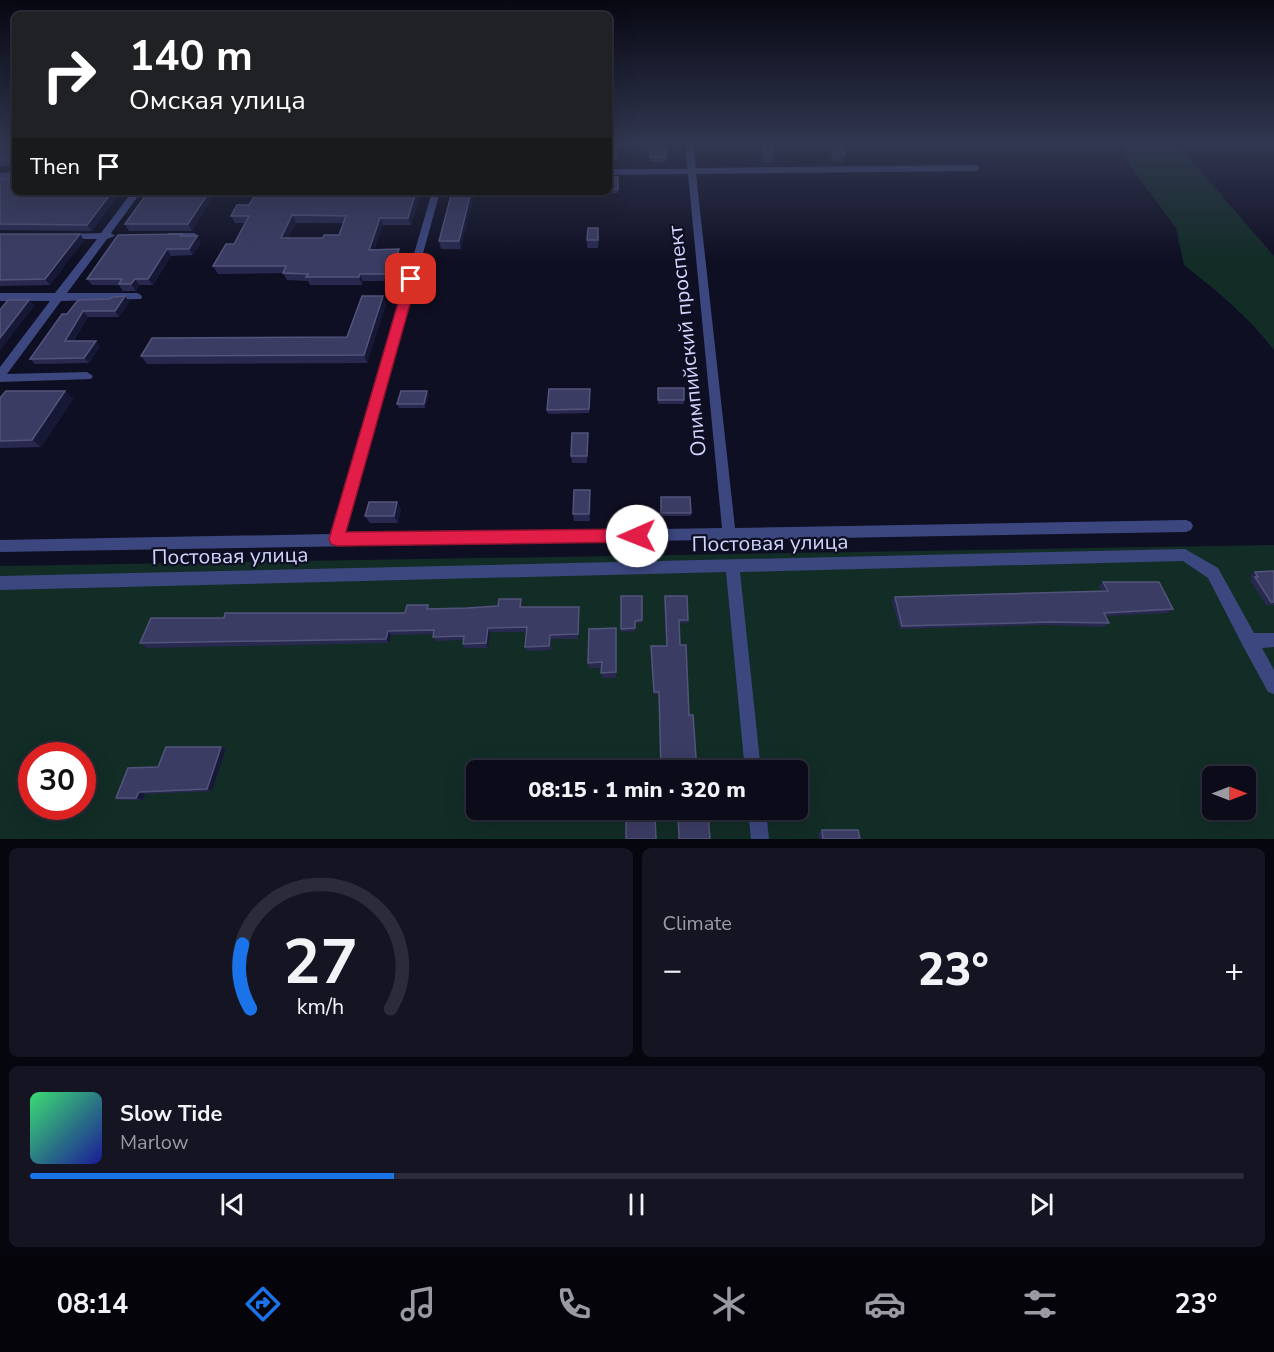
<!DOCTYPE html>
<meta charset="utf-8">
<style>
body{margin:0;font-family:"Nunito Sans",sans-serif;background:#141423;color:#f1f3f6;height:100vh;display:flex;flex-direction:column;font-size:22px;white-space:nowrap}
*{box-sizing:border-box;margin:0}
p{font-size:20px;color:#9a9ba2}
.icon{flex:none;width:33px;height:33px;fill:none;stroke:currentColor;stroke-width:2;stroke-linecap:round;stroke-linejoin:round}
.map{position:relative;height:839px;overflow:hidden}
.sheet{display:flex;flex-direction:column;gap:9px;padding:9px;background:#06060e;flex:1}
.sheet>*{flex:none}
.hud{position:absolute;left:12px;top:12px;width:600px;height:183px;border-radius:9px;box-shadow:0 6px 24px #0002,0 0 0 2px #2b2b39;background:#202124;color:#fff;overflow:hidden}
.needle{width:39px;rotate:90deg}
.tools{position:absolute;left:1202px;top:766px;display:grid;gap:12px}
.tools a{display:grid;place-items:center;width:54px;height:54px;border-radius:9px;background:#0b0b1a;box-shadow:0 6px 24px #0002,0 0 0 2px #2b2b39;font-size:30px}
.speed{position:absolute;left:18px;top:742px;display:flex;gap:12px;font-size:30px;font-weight:700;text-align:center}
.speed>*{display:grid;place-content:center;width:78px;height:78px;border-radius:50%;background:#0b0b1a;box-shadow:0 6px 24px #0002,0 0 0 2px #2b2b39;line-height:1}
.speed .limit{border:9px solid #d22;background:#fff;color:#111}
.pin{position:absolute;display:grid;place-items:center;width:51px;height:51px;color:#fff;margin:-26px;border-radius:12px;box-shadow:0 3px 9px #0006}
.me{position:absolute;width:66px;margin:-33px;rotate:269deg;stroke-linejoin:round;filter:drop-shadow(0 0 4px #0008)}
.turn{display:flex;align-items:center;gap:21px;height:126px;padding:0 18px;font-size:27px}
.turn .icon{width:78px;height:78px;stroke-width:2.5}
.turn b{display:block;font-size:42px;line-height:51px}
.then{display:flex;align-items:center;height:57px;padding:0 18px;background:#0003;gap:12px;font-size:22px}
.big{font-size:45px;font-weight:800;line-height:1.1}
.sheet .tile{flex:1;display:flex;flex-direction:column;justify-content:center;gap:9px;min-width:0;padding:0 21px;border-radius:9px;background:#141423}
.sheet .dial{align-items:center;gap:0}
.dial svg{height:156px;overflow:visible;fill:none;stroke:#2b2b39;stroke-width:7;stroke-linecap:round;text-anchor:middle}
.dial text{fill:#f1f3f6;stroke:none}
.song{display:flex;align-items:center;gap:18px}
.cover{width:72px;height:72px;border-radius:9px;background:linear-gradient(135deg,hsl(140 70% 55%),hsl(240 70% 35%))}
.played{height:6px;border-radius:3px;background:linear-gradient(90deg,#1a73e8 30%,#2b2b39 30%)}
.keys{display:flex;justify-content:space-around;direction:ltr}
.heat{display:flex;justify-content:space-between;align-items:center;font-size:33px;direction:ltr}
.sheet .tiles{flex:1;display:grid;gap:9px;grid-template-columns:1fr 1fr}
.tile:last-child{grid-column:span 2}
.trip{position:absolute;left:466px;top:760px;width:342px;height:60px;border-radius:9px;background:#0b0b1a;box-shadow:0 6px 24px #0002,0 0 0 2px #2b2b39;font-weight:800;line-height:60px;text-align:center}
.tab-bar{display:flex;height:96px;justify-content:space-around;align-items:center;background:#04040a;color:#9a9ba2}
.tab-bar .icon{width:42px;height:42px}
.tab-bar .selected{color:#1a73e8}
.tab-bar b{font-size:27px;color:#f1f3f6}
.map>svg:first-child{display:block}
.green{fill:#122c26;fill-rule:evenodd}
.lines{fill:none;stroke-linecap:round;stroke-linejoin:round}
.minor{fill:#3c477f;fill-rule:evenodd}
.wall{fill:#292950;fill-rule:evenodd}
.shaded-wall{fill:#171736}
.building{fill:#3b3c63;stroke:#53547b;stroke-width:1.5;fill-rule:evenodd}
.route{fill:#e11d48;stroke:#92132f;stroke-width:1.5}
.labels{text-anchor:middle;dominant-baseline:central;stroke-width:4.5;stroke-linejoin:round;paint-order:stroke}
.street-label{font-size:21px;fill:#d2d6fd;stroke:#0f0f23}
</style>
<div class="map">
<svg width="1274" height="839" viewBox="0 0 1274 839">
<rect width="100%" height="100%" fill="#0f0f23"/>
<!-- green -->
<path class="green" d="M1119 143H1176L1274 256V350C1248 316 1217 291 1184 265L1176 228 1133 170Z
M1274 545V839H0V566ZM32 756H82V807H32ZM477 771H798V810H477ZM1212 777H1245V810H1212Z"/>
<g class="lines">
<!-- minor -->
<path class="minor" d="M685 143H693L696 168 976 165 980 168 976 171 696 174 735 528 1186 520 1191 522 1193 526 1191 530 1186 532 0 552V540L332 534 432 192H440L345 534 722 528 688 174 609 175V169H687Z
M15 172V178L0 179V173Z
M132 192H141L111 233 115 236 107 239 67 293H137L141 295 142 297 141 299 61 301 7 374 87 372 93 376 91 379 0 382V367L50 301H0V293H55L97 239H67L62 236 64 234 101 233Z
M169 233H194L199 236 194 239 166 238 164 236Z
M1185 549 1218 568 1254 633H1274V647L1262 648 1274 670V694L1268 692 1243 646 1208 578 1183 561 740 572 761 771H745L726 572 0 590V576Z
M748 810H766L769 839H751Z"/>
</g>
<!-- wall -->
<path class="wall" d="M0 143H15V166H0Z
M609 143H618L617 161H609Z
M649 143 666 157V162H650Z
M762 144 774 153 772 162H763L761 152Z
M832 144 845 154 843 162H833L830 152Z
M609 177H618V193H606V192H609Z
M0 179 15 192H121L92 231 0 230Z
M148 192H236L234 196H214L192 231H129L125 224Z
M421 192 411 225H383L374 250 399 249 401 257 393 281H363L362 285H310L308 281 287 280 283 273 218 274 213 266 234 244 245 223H235L231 216 249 205ZM296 223H343L339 235 323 238H288Z
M452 192 461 249H441L439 241Z
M508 192H519L518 194H508Z
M0 234 84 240 50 285 0 286Z
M184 236 201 243 193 255 171 256 153 285H139L136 291H123L119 285H92L87 279Z
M599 236 598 248H587V240Z
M125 296 129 302 119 317H88L73 341 100 346 89 363 35 364 30 359 67 314 110 299Z
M386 304 367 363 147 364 141 356 347 337Z
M658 388 684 400V404H658Z
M65 391 73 399 41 447 0 448V398Z
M427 391 429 395 425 408H399L397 404Z
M590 393 589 413 548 414 547 410Z
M588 433V441L587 463H572L571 456Z
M591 497 590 521H574L573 514Z
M661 497 691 513V516H661Z
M397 502 401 509 398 523H370L365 516Z
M1274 571V605H1266L1250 580 1252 579 1250 575 1255 572Z
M1103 582 1173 609 1168 613 1105 616 1109 623 1104 627 1047 625 900 629 892 601 895 597 1102 592 1099 586Z
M621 596H642V623H635V631L621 632Z
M664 600 688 620V623H679L680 645 697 771 659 694H653L651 646H666Z
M522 603V607H579V612L578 639H551V650L527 651 525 647 527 632H490L488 648H465L463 644V640L436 641 433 637 434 634 391 635 389 643 147 648 140 643 224 618 405 613 428 605 431 609 467 608Z
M616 628V678H602V668H589L588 663Z
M221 747 226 749 212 791 145 794 143 800H122L116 798 158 767Z
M822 830 860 839H819L818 833Z"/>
<!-- shaded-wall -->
<path class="shaded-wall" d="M112 192H121L92 231 87 225Z
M209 192H212L214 196 192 231 188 224Z
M416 192H421L411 225 408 218Z
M471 192H475L461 249 459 241Z
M292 215 296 223 285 245 281 238Z
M380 218 383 225 372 257 369 250Z
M80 234 84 240 50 285 45 279Z
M197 236 201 243 193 255 189 249Z
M167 249 171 256 153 285 148 279Z
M399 249 401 257 393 281 390 274Z
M360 274 363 281 362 285 359 277Z
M135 279 139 285 136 291 131 284Z
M125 296 129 302 119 317 115 311Z
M383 296 386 304 367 363 364 355Z
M29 300 35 305 0 351V338Z
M83 311 88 317 69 346 65 341Z
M96 341 100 346 89 363 84 358Z
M65 391 73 399 41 447 32 440Z
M427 391 429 395 425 408 424 404Z
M590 490 591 497 590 521 589 514Z
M397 502 401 509 398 523 394 516Z
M488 628 490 632 488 648 486 643Z
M388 631 391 635 389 643 386 639Z
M221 747 226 749 212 791 207 789Z
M139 792 145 794 143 800 136 798Z"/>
<!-- building -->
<path class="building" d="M0 143H15V160H0Z
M609 143H617V155H609Z
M649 143H666V157H650Z
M762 144H772L774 153H764Z
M832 144H842L845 154H835Z
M609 177H618V189H609Z
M0 179H15V192H112L87 225 0 224Z
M148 192H209L188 224H125Z
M257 192H416L408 218H380L369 250 399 249 390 274H360L359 277H306L308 274 283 273 286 266H213L226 244H234L249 216H231L237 205H249ZM292 215 346 216 339 235H324L323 238H281Z
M452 192H471L459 241H439Z
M588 228H598V240H587Z
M0 234H80L45 279 0 280Z
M182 234 181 236H197L189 249H167L148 279H135L131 284H119L122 279H87L118 235Z
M125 296 115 311H83L65 341H96L84 358 30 359 62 314H67L78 300 110 299 112 297Z
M362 296H383L364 355 141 356 152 338 347 337Z
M8 300H29L0 338V310Z
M658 388H684V400H658Z
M549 389H590L589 409 547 410Z
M6 391H65L32 440 0 441V398Z
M401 391H427L424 404H397Z
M572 433H588L587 456H571Z
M574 490H590L589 514H573Z
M661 497H690L691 513H661Z
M369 502H397L394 516H365Z
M1274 571V602H1271L1255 577H1258L1255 572Z
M1103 582H1159L1173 609 1104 613 1109 623 1051 622 902 626 895 597 1108 591Z
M621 596H642V620L635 621V628L621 629Z
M665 596H687L688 620H679L680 645H686L689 715H693L697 771H661L659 692H654L651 646H667Z
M499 599H521L520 607H579L578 634 550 635 549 646 525 647 527 627 488 628 486 643 463 644 464 636 433 637 434 630 388 631 386 639 140 643 151 618H224L225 613H405L407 605H428L427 609 467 608 498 606Z
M616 628V672L601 673 602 662 588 663 589 629Z
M166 747H221L207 789 139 792 136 798H116L128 768 158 767Z
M678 813H708L710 839H679Z
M655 815 656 839H626V816Z
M822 830H858L860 839H823Z"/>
<!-- sky -->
<linearGradient id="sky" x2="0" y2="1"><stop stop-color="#080813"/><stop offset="0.55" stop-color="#313750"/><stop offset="1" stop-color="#313750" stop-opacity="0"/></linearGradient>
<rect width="1274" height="261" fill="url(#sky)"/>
<!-- route -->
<path class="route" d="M411 275 417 279 346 532 637 529 643 531 645 536 643 540 637 542 337 546 331 544 329 539 405 279Z"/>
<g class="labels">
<!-- street labels -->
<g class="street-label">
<text transform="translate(687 341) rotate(-96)">Олимпийский проспект</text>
<text transform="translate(770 543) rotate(-1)">Постовая улица</text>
<text transform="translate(230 556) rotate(-1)">Постовая улица</text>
</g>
</g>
</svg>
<div class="tools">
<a><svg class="needle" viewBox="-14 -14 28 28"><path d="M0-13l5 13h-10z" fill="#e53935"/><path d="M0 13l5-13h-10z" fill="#9a9ba2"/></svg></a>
</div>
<div class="speed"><div class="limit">30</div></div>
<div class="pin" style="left:411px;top:279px;background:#d93025"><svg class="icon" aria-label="arrive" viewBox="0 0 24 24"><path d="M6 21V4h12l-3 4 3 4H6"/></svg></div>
<svg class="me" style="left:637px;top:536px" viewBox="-20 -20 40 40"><circle r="19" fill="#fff"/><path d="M0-13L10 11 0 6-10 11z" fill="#e11d48"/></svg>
<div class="trip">08:15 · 1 min · 320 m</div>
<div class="hud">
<div class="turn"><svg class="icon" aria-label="right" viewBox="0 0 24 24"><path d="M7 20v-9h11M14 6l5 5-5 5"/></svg><div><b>140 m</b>Омская улица</div></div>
<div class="then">Then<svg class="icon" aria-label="arrive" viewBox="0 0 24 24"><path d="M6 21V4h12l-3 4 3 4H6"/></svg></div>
</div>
</div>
<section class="sheet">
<div class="tiles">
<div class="tile dial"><svg viewBox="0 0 100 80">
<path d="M14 69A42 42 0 1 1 86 69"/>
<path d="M14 69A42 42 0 0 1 10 36" stroke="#1a73e8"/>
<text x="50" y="56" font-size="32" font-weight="700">27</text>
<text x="50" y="72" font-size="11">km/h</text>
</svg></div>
<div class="tile"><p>Climate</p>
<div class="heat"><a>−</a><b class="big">23°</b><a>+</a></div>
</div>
<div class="tile">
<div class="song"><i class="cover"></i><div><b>Slow Tide</b><p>Marlow</p></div></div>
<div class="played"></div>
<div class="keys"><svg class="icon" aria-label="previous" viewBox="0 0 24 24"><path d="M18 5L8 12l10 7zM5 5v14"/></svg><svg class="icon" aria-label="pause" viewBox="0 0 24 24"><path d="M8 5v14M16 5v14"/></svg><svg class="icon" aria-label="next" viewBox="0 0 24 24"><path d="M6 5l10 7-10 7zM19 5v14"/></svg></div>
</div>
</div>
</section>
<nav class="tab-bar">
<b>08:14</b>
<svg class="icon selected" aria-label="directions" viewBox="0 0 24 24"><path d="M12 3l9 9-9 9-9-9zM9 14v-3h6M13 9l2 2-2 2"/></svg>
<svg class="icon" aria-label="music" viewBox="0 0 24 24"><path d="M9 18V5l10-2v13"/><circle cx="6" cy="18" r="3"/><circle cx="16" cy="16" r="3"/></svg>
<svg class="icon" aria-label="phone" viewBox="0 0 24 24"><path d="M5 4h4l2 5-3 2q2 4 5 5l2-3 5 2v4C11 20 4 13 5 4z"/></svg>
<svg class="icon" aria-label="climate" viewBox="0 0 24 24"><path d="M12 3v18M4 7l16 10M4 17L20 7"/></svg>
<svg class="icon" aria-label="car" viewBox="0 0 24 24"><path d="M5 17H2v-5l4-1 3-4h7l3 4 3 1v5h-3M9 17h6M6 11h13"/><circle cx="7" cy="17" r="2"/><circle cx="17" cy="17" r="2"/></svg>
<svg class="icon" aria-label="filters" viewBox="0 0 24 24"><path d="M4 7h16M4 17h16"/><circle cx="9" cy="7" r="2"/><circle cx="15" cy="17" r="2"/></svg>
<b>23°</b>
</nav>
